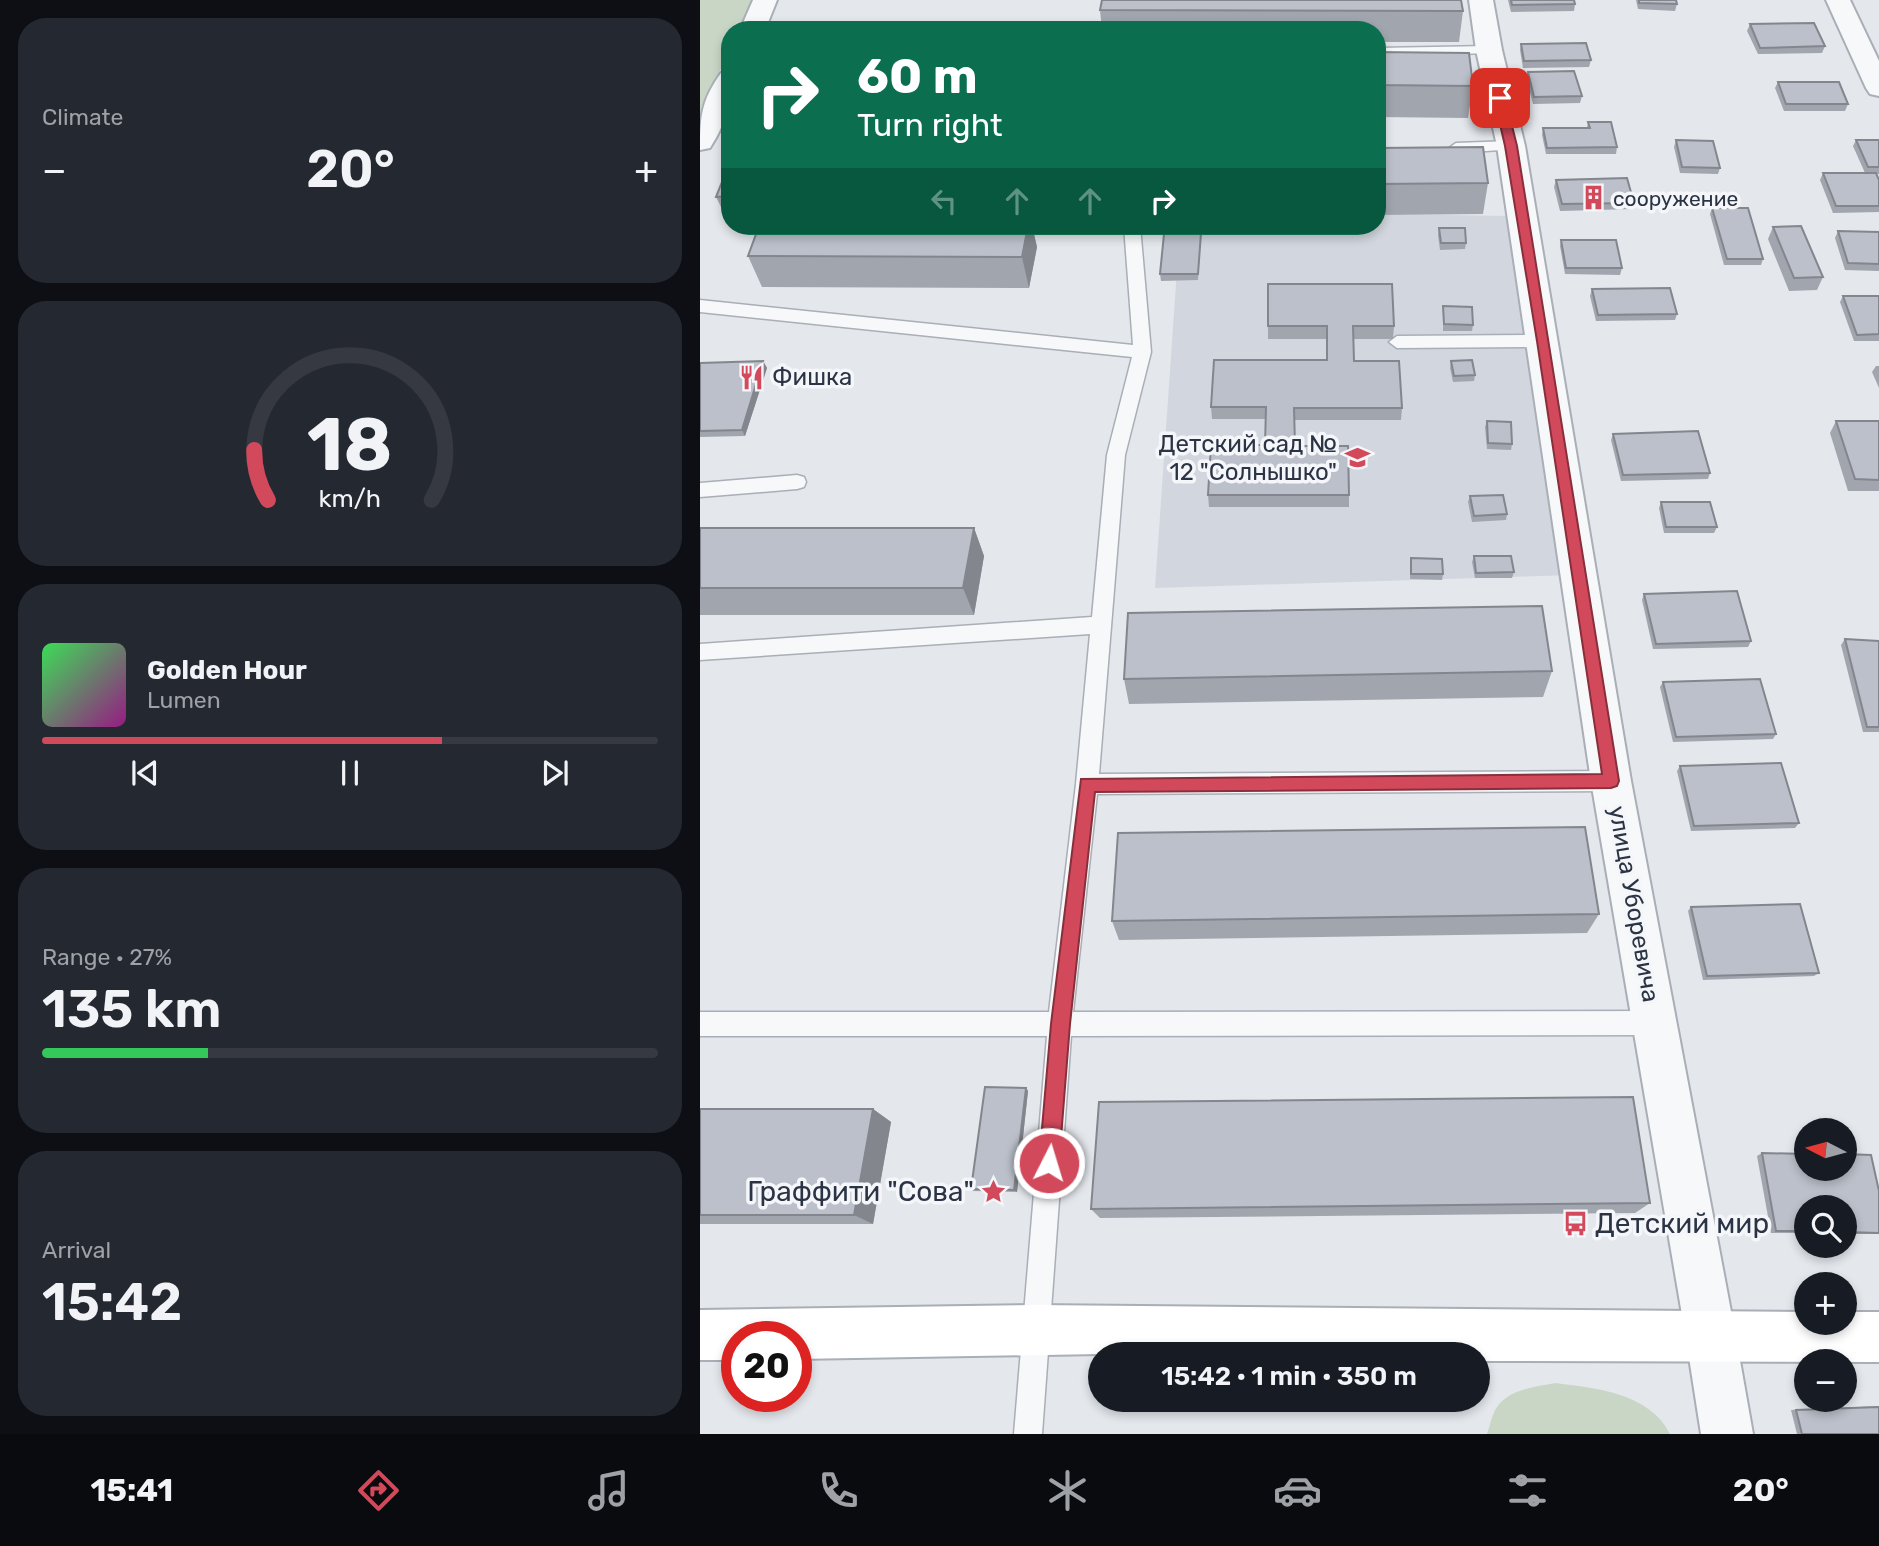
<!DOCTYPE html>
<meta charset="utf-8">
<style>
body{margin:0;font-family:Rubik,sans-serif;background:#242831;color:#f1f3f6;height:100vh;display:flex;flex-direction:column;font-size:26px;white-space:nowrap}
*{box-sizing:border-box;margin:0}
p{font-size:23px;color:#9ea1a6}
.icon{flex:none;width:38px;height:38px;fill:none;stroke:currentColor;stroke-width:2;stroke-linecap:round;stroke-linejoin:round}
.map{position:relative;flex:1;overflow:hidden}
.details{display:flex;flex-direction:column;gap:18px;padding:18px;background:#0d0f14;width:700px}
.details>*{flex:none}
.banner{position:absolute;left:21px;top:21px;width:665px;height:214px;border-radius:28px;box-shadow:0 4px 10px #0003;background:#0b6e4f;color:#fff;overflow:hidden}
.needle{width:46px;rotate:276deg}
.buttons{position:absolute;left:1094px;top:1118px;display:grid;gap:14px}
.buttons a{display:grid;place-items:center;width:63px;height:63px;border-radius:50%;background:#171b24;box-shadow:0 4px 10px #0003;font-size:35px}
.speed{position:absolute;left:21px;top:1321px;display:flex;gap:14px;font-size:35px;font-weight:700;text-align:center}
.speed>*{display:grid;place-content:center;width:91px;height:91px;border-radius:50%;background:#171b24;box-shadow:0 4px 10px #0003;line-height:1}
.speed .limit{border:10px solid #d22;background:#fff;color:#111}
.pin{position:absolute;display:grid;place-items:center;width:60px;height:60px;color:#fff;margin:-30px;border-radius:14px;box-shadow:0 4px 10px #0006}
.me{position:absolute;width:77px;margin:-38px;rotate:5deg;stroke-linejoin:round;filter:drop-shadow(0 0 5px #0008)}
.turn{display:flex;align-items:center;gap:24px;height:147px;padding:0 21px;font-size:32px}
.turn .icon{width:91px;height:91px;stroke-width:2.5}
.turn b{display:block;font-size:49px;line-height:60px}
.lanes{display:flex;align-items:center;height:66px;padding:0 21px;background:#0003;justify-content:center;gap:35px;direction:ltr}
.lanes .off{opacity:.35}
.big{font-size:52px;font-weight:600;line-height:1.1}
.details .card{flex:1;display:flex;flex-direction:column;justify-content:center;gap:10px;min-width:0;padding:0 24px;border-radius:28px;background:#242831}
.details .dial{align-items:center;gap:0}
.dial svg{height:182px;overflow:visible;fill:none;stroke:#363941;stroke-width:7;stroke-linecap:round;text-anchor:middle}
.dial text{fill:#f1f3f6;stroke:none}
.song{display:flex;align-items:center;gap:21px}
.cover{width:84px;height:84px;border-radius:10px;background:linear-gradient(135deg,hsl(130 70% 55%),hsl(310 70% 35%))}
.played{height:7px;border-radius:4px;background:linear-gradient(90deg,#d1495b 65%,#363941 65%)}
.keys{display:flex;justify-content:space-around;direction:ltr}
.heat{display:flex;justify-content:space-between;align-items:center;font-size:38px;direction:ltr}
.charge{height:10px;border-radius:5px;background:linear-gradient(90deg,#34c759 27%,#363941 0)}
.trip{position:absolute;left:388px;top:1342px;width:402px;height:70px;border-radius:35px;background:#171b24;box-shadow:0 4px 10px #0003;font-weight:600;line-height:70px;text-align:center}
.tabs{display:flex;height:112px;justify-content:space-around;align-items:center;background:#090b0e;color:#9ea1a6}
.tabs .icon{width:49px;height:49px}
.tabs .current{color:#d1495b}
.tabs b{font-size:32px;color:#f1f3f6}
main{display:flex;flex:1;min-height:0}
.map>svg:first-child{display:block}
.built{fill:#d2d6de}
.green{fill:#c9d6c5}
.lines{fill:none;stroke-linecap:round;stroke-linejoin:round}
.service-casing{stroke:#a9aeb7;stroke-width:3}
.minor-casing{stroke:#a9aeb7;stroke-width:4}
.tertiary-casing{stroke:#a9aeb7;stroke-width:4}
.secondary-casing{stroke:#a9aeb7;stroke-width:4}
.service{fill:#f7f8fa;fill-rule:evenodd}
.minor{fill:#f7f8fa;fill-rule:evenodd}
.tertiary{fill:#f7f8fa;fill-rule:evenodd}
.secondary{fill:#fff;fill-rule:evenodd}
.wall{fill:#a1a5ae}
.shaded-wall{fill:#83868d}
.building{fill:#bbc0ca;stroke:#83868d;stroke-width:2}
.route{fill:#d1495b;stroke:#882f3b;stroke-width:2}
.labels{text-anchor:middle;dominant-baseline:central;stroke-width:7;stroke-linejoin:round;paint-order:stroke}
.far-poi-label{font-size:21px;fill:#2b3445;stroke:#f4f6f9;text-anchor:start}
.poi-label{font-size:24px;fill:#2b3445;stroke:#f4f6f9;text-anchor:start}
.street-label{font-size:24px;fill:#2b3445;stroke:#f4f6f9}
.near-poi-label{font-size:28px;fill:#2b3445;stroke:#f4f6f9;text-anchor:end}
</style>
<main>
<section class="details">
<div class="card"><p>Climate</p>
<div class="heat"><a>−</a><b class="big">20°</b><a>+</a></div>
</div>
<div class="card dial"><svg viewBox="0 0 100 80">
<path d="M14 69A42 42 0 1 1 86 69"/>
<path d="M14 69A42 42 0 0 1 8 47" stroke="#d1495b"/>
<text x="50" y="56" font-size="32" font-weight="700">18</text>
<text x="50" y="72" font-size="11">km/h</text>
</svg></div>
<div class="card">
<div class="song"><i class="cover"></i><div><b>Golden Hour</b><p>Lumen</p></div></div>
<div class="played"></div>
<div class="keys"><svg class="icon" aria-label="previous" viewBox="0 0 24 24"><path d="M18 5L8 12l10 7zM5 5v14"/></svg><svg class="icon" aria-label="pause" viewBox="0 0 24 24"><path d="M8 5v14M16 5v14"/></svg><svg class="icon" aria-label="next" viewBox="0 0 24 24"><path d="M6 5l10 7-10 7zM19 5v14"/></svg></div>
</div>
<div class="card"><p>Range · 27%</p><b class="big">135 km</b><div class="charge"></div></div>
<div class="card"><p>Arrival</p><b class="big">15:42</b></div>
</section>
<div class="map">
<svg width="1179" height="1434" viewBox="0 0 1179 1434">
<rect width="100%" height="100%" fill="#e4e7ec"/>
<!-- built -->
<path class="built" d="M677 214 808 216 871 575 455 588 480 226H677Z"/>
<!-- green -->
<path class="green" d="M0 0H51L52 3 43 30H30V54L19 72 0 138Z
M855 1383C895 1388 950 1393 970 1434H787C790 1426 792 1414 797 1407 809 1389 836 1387 855 1383Z"/>
<g class="lines">
<defs>
<path id="service" d="M789 46 794 47V53L677 56V48Z
M811 141 816 143 818 146 816 149 756 153 749 148 756 143Z
M424 226H440L451 352 425 455 399 774 911 771 919 774 922 781 919 788 911 791 397 794 373 1012 956 1011 965 1014 968 1023 965 1032 956 1035 371 1036 342 1434H314L347 1036H0V1012H349L376 784 390 634 0 660V644L392 617 407 455 432 357 0 312V300L433 345Z
M843 335 851 341 843 347 697 348 689 342 697 336Z
M97 475 104 477 106 482 104 487 97 489 0 497V483Z"/>
<path id="minor" d="M53 0H77L65 30H40Z
M769 0H793L802 50 825 146 931 781 1036 1338 1029 1356 1011 1363 993 1356 986 1338 891 781 797 146 776 50Z
M1126 0H1150L1179 61V96L1170 94 1166 88Z
M30 70C30 102 28 120 10 148L0 150C0 117 1 101 21 73Z"/>
<path id="tertiary" d="M1011 1313 1029 1320 1036 1338 1053 1434H1001L986 1338 993 1320Z"/>
<path id="secondary" d="M335 1305 1106 1312V1323H1144V1312H1179V1362L779 1361V1354H401L96 1359V1337H37V1360H0V1310Z"/>
</defs>
<!-- service casing -->
<use href="#service" class="service-casing"/>
<!-- minor casing -->
<use href="#minor" class="minor-casing"/>
<!-- tertiary casing -->
<use href="#tertiary" class="tertiary-casing"/>
<!-- secondary casing -->
<use href="#secondary" class="secondary-casing"/>
<!-- service -->
<use href="#service" class="service"/>
<!-- minor -->
<use href="#minor" class="minor"/>
<!-- tertiary -->
<use href="#tertiary" class="tertiary"/>
<!-- secondary -->
<use href="#secondary" class="secondary"/>
</g>
<!-- wall -->
<path class="wall" d="M808 0H874L875 4 874 11 811 12Z
M936 0H976L977 4 975 11 938 9Z
M400 10 763 11 759 42H677V30H402Z
M1050 24 1125 46 1122 53 1058 54 1047 31Z
M821 44 891 60 889 67 823 68 820 50Z
M677 52 773 86 768 118 677 117Z
M828 72 882 96 880 103 833 104 826 78Z
M1078 82 1148 104 1145 111H1084L1075 88Z
M888 122 917 147 916 154H846L842 135 843 128H887Z
M976 140 1020 168 1018 174 980 173 974 147Z
M1156 140H1179V174H1176L1179 180V212L1133 213 1120 180 1123 173H1165L1153 146Z
M677 148 788 183 783 214 677 215Z
M30 162V225L16 197Z
M856 180 934 203 933 209 860 211 854 187Z
M1012 208 1063 259 1061 265H1024L1010 214Z
M30 226H332L337 247 329 288 62 287 48 256 58 227 31 228Z
M1073 227 1123 277 1117 290 1089 291 1068 239Z
M739 228 766 243 765 249 740 250 738 235Z
M1138 231 1179 232V271L1145 270 1135 238Z
M501 233 498 280 461 281 460 274Z
M861 240 922 268 920 275 865 274 860 246Z
M892 289 977 314 975 320 896 321 890 296Z
M1143 296H1179V341H1154L1140 302Z
M743 306 773 325 772 331H743Z
M568 326H694L693 339H654V361L702 408 701 420H595V446L649 495V507H509L508 495 565 445 566 419H512L511 407 627 360 626 339H568Z
M63 361 67 368 45 436 0 437V363Z
M751 361 775 375 774 381 753 382 750 368Z
M1176 366H1179V388L1172 372Z
M787 421 812 444 811 450 787 449 785 427Z
M1136 421H1179V491H1148L1130 433Z
M913 434 1010 473 1008 479 921 481 911 440Z
M770 496 807 514 806 520 772 522 768 502Z
M961 502 1017 527 1014 533H964L959 508Z
M0 528H274L284 556 274 615H0Z
M774 556 814 572 812 578H775L772 562Z
M711 558 743 574 742 580 710 579Z
M944 594 1051 641 1048 647 953 649 942 600Z
M1145 639 1179 641V732H1163L1141 645Z
M852 671 843 697 429 704 424 679Z
M963 682 1076 734 1073 739 973 742 960 687Z
M980 766 1099 823 1095 828 991 831 977 771Z
M991 907 1119 973 1114 976 1003 980 988 911Z
M899 914 887 933 419 940 412 921Z
M326 1088 328 1091 317 1192 273 1191 271 1189Z
M0 1109H173L191 1122 173 1224H0Z
M1062 1153 1179 1191V1234H1144V1208H1106V1233H1071L1057 1156Z
M950 1203 935 1213 400 1218 391 1209Z
M1179 1406V1434H1097L1091 1410Z"/>
<!-- shaded-wall -->
<path class="shaded-wall" d="M328 226H332L337 247 329 288 322 257Z
M63 361 67 368 45 436 42 430Z
M274 528 284 556 274 615 263 588Z
M326 1088 328 1091 317 1192 314 1190Z
M173 1109 191 1122 173 1224 154 1215Z"/>
<!-- building -->
<path class="building" d="M402 0H761L763 11 400 10Z
M811 0H874L875 4 812 5Z
M939 0H976L977 4 939 3Z
M367 22 366 30H137L139 23Z
M1114 23 1125 46 1060 48 1050 24Z
M886 43 891 60 824 61 821 44Z
M677 52 769 53 773 86 677 85Z
M874 71 882 96 834 97 828 72Z
M1078 82H1139L1148 104H1086Z
M888 122H911L917 147 847 148 843 128H890Z
M976 140 1013 141 1020 168 982 167Z
M1156 140H1179V167H1168Z
M783 147 788 183 677 184V148Z
M30 162V196L16 197Z
M1123 173H1176L1179 180V206H1136Z
M927 178 934 203 862 204 856 180Z
M1012 208H1048L1063 259H1027Z
M59 226H328L322 257 48 256Z
M1101 226 1123 277 1094 278 1073 227Z
M739 228H765L766 243H741Z
M1138 231 1179 232V264L1148 263Z
M501 233 498 274H460L464 234Z
M861 240H916L922 268H866Z
M568 284H692L694 326H653L654 361H699L702 408H594L595 446H648L649 495H508L511 445H565L566 407H511L514 360H627V326H568Z
M970 288 977 314 898 315 892 289Z
M1143 296H1179V334L1157 335Z
M743 306 772 307 773 325 744 324Z
M772 360 775 375 754 376 751 361Z
M63 361 42 430 0 431V363Z
M787 421 811 422 812 444 788 443Z
M1136 421H1179V480L1155 479Z
M998 431 1010 473 923 475 913 434Z
M803 495 807 514 774 516 770 496Z
M961 502H1010L1017 527H966Z
M0 528H274L263 588H0Z
M774 556H811L814 572 776 573Z
M711 558 742 559 743 574H711Z
M1037 591 1051 641 956 644 944 594Z
M842 606 852 671 424 679 428 613Z
M1145 639 1179 641V727H1167Z
M1060 679 1076 734 976 737 963 682Z
M1081 763 1099 823 994 826 980 766Z
M885 827 899 914 412 921 418 833Z
M1100 904 1119 973 1007 976 991 907Z
M285 1087 326 1088 314 1190 271 1189Z
M933 1097 950 1203 391 1209 399 1102Z
M0 1109H173L154 1215H0Z
M1062 1153 1106 1154V1169H1144V1154L1171 1155 1179 1191V1233L1144 1232V1208H1106V1231H1076Z
M555 1347H628V1354H555Z
M1179 1407V1434H1102L1096 1410Z"/>
<!-- route -->
<path class="route" d="M800 95 805 98 817 146 919 781 917 786 911 788 395 792 370 1024 359 1163 356 1170 349 1173 342 1170 339 1163 351 1024 381 779 902 774 837 341 805 146 794 98Z"/>
<!-- icons -->
<defs>
<symbol id="building-bare" viewBox="-9 -9 18 18"><path d="M-4-6H4V6H1V3H-1V6H-4ZM-2.5-4.3h1.7v1.8h-1.7ZM.8-4.3h1.7v1.8H.8ZM-2.5-1h1.7V.8h-1.7ZM.8-1h1.7V.8H.8Z" fill="#d1495b" stroke="#f4f6f9" stroke-width="2.5" paint-order="stroke"/></symbol>
<symbol id="restaurant-bare" viewBox="-9 -9 18 18"><path d="M-5-6h1v4h1v-4h1v4h1v-4h1v5L-1.5 .5V6h-2V.5L-5-1ZM5-6V6H3V1.5H1.5Q1.5-4 5-6Z" fill="#d1495b" stroke="#f4f6f9" stroke-width="2.5" paint-order="stroke"/></symbol>
<symbol id="school-bare" viewBox="-9 -9 18 18"><path d="M0-5L7-2L0 1L-7-2ZM-4 1L0 2.5L4 1V4Q0 6-4 4Z" fill="#d1495b" stroke="#f4f6f9" stroke-width="2.5" paint-order="stroke"/></symbol>
<symbol id="sight-bare" viewBox="-9 -9 18 18"><path d="M0-6L1.8-2.2L6-1.7L2.9 1.2L3.7 5.4L0 3.3L-3.7 5.4L-2.9 1.2L-6-1.7L-1.8-2.2Z" fill="#d1495b" stroke="#f4f6f9" stroke-width="2.5" paint-order="stroke"/></symbol>
<symbol id="bus-bare" viewBox="-9 -9 18 18"><path d="M-5-6H5V4H4V6H2V4H-2V6H-4V4H-5ZM-3.5-4V0h7V-4ZM-3.5 1.2v1.5H-2V1.2ZM2 1.2v1.5H3.5V1.2Z" fill="#d1495b" stroke="#f4f6f9" stroke-width="2.5" paint-order="stroke"/></symbol>
</defs>
<g fill-rule="evenodd">
<use href="#building-bare" x="876" y="180" width="35" height="35"/>
<use href="#restaurant-bare" x="34" y="360" width="35" height="35"/>
<use href="#school-bare" x="640" y="440" width="35" height="35"/>
<use href="#sight-bare" x="276" y="1174" width="35" height="35"/>
<use href="#bus-bare" x="858" y="1206" width="35" height="35"/>
</g>
<g class="labels">
<!-- far-poi labels -->
<g class="far-poi-label">
<text x="913" y="198">сооружение</text>
</g>
<!-- poi labels -->
<g class="poi-label">
<text x="72" y="377">Фишка</text>
<text x="637" y="444" text-anchor="end">Детский сад №<tspan x="637" dy="28">12 "Солнышко"</tspan></text>
</g>
<!-- street labels -->
<g class="street-label">
<text transform="translate(934 904) rotate(80)">улица Уборевича</text>
</g>
<!-- near-poi labels -->
<g class="near-poi-label">
<text x="274" y="1191">Граффити "Сова"</text>
<text x="895" y="1223" text-anchor="start">Детский мир</text>
</g>
</g>
</svg>
<div class="buttons">
<a><svg class="needle" viewBox="-14 -14 28 28"><path d="M0-13l5 13h-10z" fill="#e53935"/><path d="M0 13l5-13h-10z" fill="#9ea1a6"/></svg></a>
<a><svg class="icon" aria-label="search" viewBox="0 0 24 24"><circle cx="10" cy="10" r="6"/><path d="M15 15l6 6"/></svg></a>
<a>+</a>
<a>−</a>
</div>
<div class="speed"><div class="limit">20</div></div>
<div class="pin" style="left:800px;top:98px;background:#d93025"><svg class="icon" aria-label="arrive" viewBox="0 0 24 24"><path d="M6 21V4h12l-3 4 3 4H6"/></svg></div>
<svg class="me" style="left:349px;top:1163px" viewBox="-20 -20 40 40"><circle r="17" fill="#d1495b" stroke="#fff" stroke-width="3"/><path d="M0-11L8 9 0 5-8 9z" fill="#fff"/></svg>
<div class="trip">15:42 · 1 min · 350 m</div>
<div class="banner">
<div class="turn"><svg class="icon" aria-label="right" viewBox="0 0 24 24"><path d="M7 20v-9h11M14 6l5 5-5 5"/></svg><div><b>60 m</b>Turn right</div></div>
<div class="lanes"><svg class="icon off" aria-label="left" viewBox="0 0 24 24"><path d="M17 20v-9H6M10 6l-5 5 5 5"/></svg><svg class="icon off" aria-label="ahead" viewBox="0 0 24 24"><path d="M12 20V5M6 11l6-6 6 6"/></svg><svg class="icon off" aria-label="ahead" viewBox="0 0 24 24"><path d="M12 20V5M6 11l6-6 6 6"/></svg><svg class="icon" aria-label="right" viewBox="0 0 24 24"><path d="M7 20v-9h11M14 6l5 5-5 5"/></svg></div>
</div>
</div>
</main>
<nav class="tabs">
<b>15:41</b>
<svg class="icon current" aria-label="directions" viewBox="0 0 24 24"><path d="M12 3l9 9-9 9-9-9zM9 14v-3h6M13 9l2 2-2 2"/></svg>
<svg class="icon" aria-label="music" viewBox="0 0 24 24"><path d="M9 18V5l10-2v13"/><circle cx="6" cy="18" r="3"/><circle cx="16" cy="16" r="3"/></svg>
<svg class="icon" aria-label="phone" viewBox="0 0 24 24"><path d="M5 4h4l2 5-3 2q2 4 5 5l2-3 5 2v4C11 20 4 13 5 4z"/></svg>
<svg class="icon" aria-label="climate" viewBox="0 0 24 24"><path d="M12 3v18M4 7l16 10M4 17L20 7"/></svg>
<svg class="icon" aria-label="car" viewBox="0 0 24 24"><path d="M5 17H2v-5l4-1 3-4h7l3 4 3 1v5h-3M9 17h6M6 11h13"/><circle cx="7" cy="17" r="2"/><circle cx="17" cy="17" r="2"/></svg>
<svg class="icon" aria-label="filters" viewBox="0 0 24 24"><path d="M4 7h16M4 17h16"/><circle cx="9" cy="7" r="2"/><circle cx="15" cy="17" r="2"/></svg>
<b>20°</b>
</nav>
